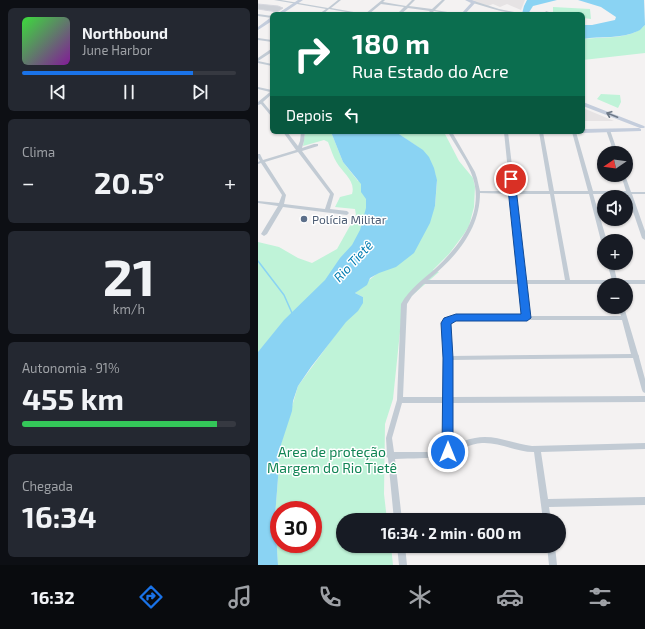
<!DOCTYPE html>
<html lang="pt">
<meta charset="utf-8">
<style>
body{margin:0;font-family:"Exo 2",sans-serif;background:#242831;color:#f1f3f6;height:100vh;display:flex;flex-direction:column;font-size:15px;white-space:nowrap}
*{box-sizing:border-box;margin:0}
p{font-size:13px;color:#9ea1a6}
.icon{flex:none;width:22px;height:22px;fill:none;stroke:currentColor;stroke-width:2;stroke-linecap:round;stroke-linejoin:round}
.map{position:relative;flex:1;overflow:hidden}
.panel{display:flex;flex-direction:column;gap:8px;padding:8px;background:#0d0f14;width:258px}
.panel>*{flex:none}
.banner{position:absolute;left:12px;top:12px;width:315px;height:122px;border-radius:6px;box-shadow:0 1px 3px #0004;background:#0b6e4f;color:#fff;overflow:hidden}
.needle{width:26px;rotate:257deg}
.controls{position:absolute;left:339px;top:146px;display:grid;gap:8px}
.controls a{display:grid;place-items:center;width:36px;height:36px;border-radius:50%;background:#171b24;box-shadow:0 1px 3px #0004;font-size:20px}
.speed{position:absolute;left:12px;top:501px;display:flex;gap:8px;font-size:20px;font-weight:700;text-align:center}
.speed>*{display:grid;place-content:center;width:52px;height:52px;border-radius:50%;background:#171b24;box-shadow:0 1px 3px #0004;line-height:1}
.speed .limit{border:6px solid #d22;background:#fff;color:#111}
.pin{position:absolute;display:grid;place-items:center;width:34px;height:34px;color:#fff;margin:-17px;border:2px solid #fff;border-radius:50%;box-shadow:0 1px 4px #0007}
.me{position:absolute;width:44px;margin:-22px;rotate:0deg;stroke-linejoin:round;filter:drop-shadow(0 0 3px #0008)}
.turn{display:flex;align-items:center;gap:14px;height:84px;padding:0 16px;font-size:18px}
.turn .icon{width:52px;height:52px;stroke-width:2.5}
.turn b{display:block;font-size:28px;line-height:34px}
.then{display:flex;align-items:center;height:38px;padding:0 16px;background:#0003;gap:8px;font-size:15px}
.big{font-size:30px;font-weight:700;line-height:1.1}
.panel .widget{flex:1;display:flex;flex-direction:column;justify-content:center;gap:6px;min-width:0;padding:0 14px;border-radius:6px;background:#242831}
.panel .dial{align-items:center;gap:0}
.dial b{font-size:52px;line-height:1}
.song{display:flex;align-items:center;gap:12px}
.cover{width:48px;height:48px;border-radius:6px;background:linear-gradient(135deg,hsl(120 70% 55%),hsl(290 70% 35%))}
.played{height:4px;border-radius:2px;background:linear-gradient(90deg,#1a73e8 80%,#363941 80%)}
.keys{display:flex;justify-content:space-around;direction:ltr}
.heat{display:flex;justify-content:space-between;align-items:center;font-size:22px;direction:ltr}
.charge{height:6px;border-radius:3px;background:linear-gradient(90deg,#34c759 91%,#363941 0)}
.trip{position:absolute;left:78px;top:513px;width:230px;height:40px;border-radius:20px;background:#171b24;box-shadow:0 1px 3px #0004;font-weight:700;line-height:40px;text-align:center}
.dock{display:flex;height:64px;justify-content:space-around;align-items:center;background:#090b0e;color:#9ea1a6}
.dock .icon{width:28px;height:28px}
.dock .current{color:#1a73e8}
.dock b{font-size:18px;color:#f1f3f6}
main{display:flex;flex:1;min-height:0}
.map>svg:first-child{display:block}
.education{fill:#e6e3e4}
.green{fill:#bff3d8;fill-rule:evenodd}
.water{fill:#8ad3f3}
.lines{fill:none;stroke-linecap:round;stroke-linejoin:round}
.stream{stroke:#8ad3f3;stroke-width:1.5}
.building{fill:#ced1d7;stroke:#d6d7de}
.street{fill:#c2cbd4;fill-rule:evenodd}
.secondary{fill:#c4cddc;fill-rule:evenodd}
.oneway{stroke:#6d7886}
.route{fill:#1a73e8;stroke:#114b97}
.service-dot{fill:#5c6f8a;stroke:#fff;stroke-width:1.5}
.labels{text-anchor:middle;dominant-baseline:central;stroke-width:3;stroke-linejoin:round;paint-order:stroke}
.service-label{font-size:12px;fill:#4e5e75;stroke:#fff;text-anchor:start}
.water-label{font-size:13px;font-style:italic;fill:#037db2;stroke:#fff}
.near-park-label{font-size:14px;fill:#118555;stroke:#fff}
</style>
<main>
<section class="panel">
<div class="widget">
<div class="song"><i class="cover"></i><div><b>Northbound</b><p>June Harbor</p></div></div>
<div class="played"></div>
<div class="keys"><svg class="icon" aria-label="previous" viewBox="0 0 24 24"><path d="M18 5L8 12l10 7zM5 5v14"/></svg><svg class="icon" aria-label="pause" viewBox="0 0 24 24"><path d="M8 5v14M16 5v14"/></svg><svg class="icon" aria-label="next" viewBox="0 0 24 24"><path d="M6 5l10 7-10 7zM19 5v14"/></svg></div>
</div>
<div class="widget"><p>Clima</p>
<div class="heat"><a>−</a><b class="big">20.5°</b><a>+</a></div>
</div>
<div class="widget dial"><b>21</b><p>km/h</p></div>
<div class="widget"><p>Autonomia · 91%</p><b class="big">455 km</b><div class="charge"></div></div>
<div class="widget"><p>Chegada</p><b class="big">16:34</b></div>
</section>
<div class="map">
<svg width="387" height="565" viewBox="0 0 387 565">
<rect width="100%" height="100%" fill="#f4f2f2"/>
<!-- education -->
<path class="education" d="M211 0H267L263 10 249 4 242 7 235 4 230 6Z
M325 108 356 121H325Z"/>
<!-- green -->
<path class="green" d="M295 7 332 9 333 19 325 18V14H295Z
M387 25V53L325 60V39C340 37 366 39 379 31 382 30 384 27 387 25Z
M343 94 362 95 363 102 360 108 339 99Z
M47 132H73L85 162 100 181 107 180 112 226 0 372V242L21 247 40 258 54 263 79 249 98 215 97 209 77 207 82 197 94 194C98 181 85 173 79 163 75 157 73 149 70 142L66 140 45 146Z
M138 132H186L201 161 215 178 217 187 216 207 211 226 206 234 191 254 175 270 181 272 150 299 143 322 135 399 127 424 126 494 129 520H85V546H133L135 565H20L17 517 21 465 20 454 40 386 105 297 97 293 111 280 162 240 177 206 179 182 177 173 160 147ZM21 510H55V544H21Z"/>
<!-- water -->
<path class="water" d="M269 0H299L275 6 270 14H264L266 6Z
M320 0H386L387 25C384 27 383 30 380 31 364 39 342 36 325 39V25H334L357 20 358 17 343 7Z
M73 132H138L165 150 171 157 176 168 179 180 177 206 172 223 156 253 138 267 121 273 112 278 109 285 97 293 105 297V303L100 311 88 322 53 367 40 386 35 401 34 411 20 454 21 465 17 517 20 565H0V352L26 320 67 280 82 258 94 245 102 230 108 208V199L103 192V184L85 162Z"/>
<g class="lines">
<!-- stream -->
<path class="stream" d="M0 261 26 295 34 313"/>
</g>
<!-- building -->
<path class="building" d="M0 4 20 6 25 8 19 12 0 9Z"/>
<g class="lines">
<!-- street -->
<path class="street" d="M16 0H23L70 8 80 0H83L73 8 107 14H99L71 9 65 14H61L68 9Z
M124 0H127L125 2 148 6 154 0H157L151 6 174 9 184 0H187L177 10 202 14H194L176 11 173 14H169L172 11 150 8 143 14H139L146 7 123 4 111 14H107Z
M216 1 241 9 266 14C248 14 232 8 215 3V2Z
M288 11 291 12 290 14H286Z
M0 14 14 16V18L0 16Z
M0 38 14 40V42L0 40Z
M13 49H14V52L0 61 14 64V66L0 63V58Z
M0 87 14 90V94L5 102 14 113V116H13L3 104 0 105V102L12 92 0 89Z
M349 129H350L352 130 360 153H356L348 130Z
M25 132H29L40 146 42 141 43 132H47L46 141 44 148 56 144H60V146L44 151 76 194 72 209 89 211 91 213 89 215 25 207 9 234 6 236 3 234 20 206 0 203V201L21 203 24 195 3 163 0 164V162L2 161 0 158V154H2L5 160 38 150ZM40 152 72 194 67 209 26 204 28 195 7 162Z
M190 132H194L217 172 219 178 222 191H252L246 132H250L257 191H291L281 132H285L296 191H330L314 132H318L335 191H368L363 175H367L373 192H387V194H374L387 231V240L384 238 369 194H335L349 241H346V243L343 241 331 194H296L312 280H354L349 263H355L359 280H387V284H360L361 285H355V284H268L272 316H363L360 307H366L380 354 381 356V357L387 379V393L385 392 384 390 375 358 193 360V397L387 396V402L193 403V446C201 443 209 439 217 438 237 434 255 444 274 446L387 443V449L283 452 290 499 387 497V505L291 507 293 520H285L276 452C258 452 242 442 224 443 212 444 202 450 192 454 190 455 188 455 186 456 170 459 154 458 137 459L144 520H136L130 458 128 456 129 454 128 438 139 400 143 304C152 288 166 279 179 267 203 244 226 213 215 178 210 162 198 147 190 132ZM222 193 253 194 262 280H170C197 258 222 230 222 193ZM257 194H292L307 280H267ZM166 284H262L266 316H198L188 318 185 323 187 358V397H145L149 304 154 296ZM198 320H364L373 354 193 356 191 323 192 322ZM144 403H187L186 449 168 452H136L134 438Z
M139 546H147L149 565H141Z
M289 546H297L299 565H291Z"/>
<!-- secondary -->
<path class="secondary" d="M40 0H45L24 14H19Z
M207 0H214L218 2 207 14H203L213 3Z
M12 18H14V21L0 30V27Z
M325 102 386 126 387 127 386 128H382L325 106Z
M381 128 383 129V131L325 133 323 132H325V129Z"/>
</g>
<!-- one-way arrows -->
<defs><path id="oneway-shaft" d="M-6 0H5M1.5-3L5.5 0L1.5 3" fill="none" stroke-width="1.6" stroke-linecap="round" stroke-linejoin="round"/></defs>
<use class="oneway" href="#oneway-shaft" transform="translate(354 115) rotate(-158)"/>
<!-- route -->
<path class="route" d="M251 177H253L257 179 273 318 269 321H198L193 324 195 358V452L194 455 190 457 185 455 184 452 185 358 183 323 186 318 198 314H263L249 179Z"/>
<!-- markers -->
<circle class="service-dot" cx="46" cy="219" r="4"/>
<g class="labels">
<!-- service labels -->
<g class="service-label">
<text x="54" y="219">Polícia Militar</text>
</g>
<!-- water labels -->
<g class="water-label">
<text transform="translate(95 261) rotate(-47)">Rio Tietê</text>
</g>
<!-- near-park labels -->
<g class="near-park-label">
<text x="74" y="451">Area de proteção<tspan x="74" dy="16">Margem do Rio Tietê</tspan></text>
</g>
</g>
</svg>
<div class="controls">
<a><svg class="needle" viewBox="-14 -14 28 28"><path d="M0-13l5 13h-10z" fill="#e53935"/><path d="M0 13l5-13h-10z" fill="#9ea1a6"/></svg></a>
<a><svg class="icon" aria-label="sound" viewBox="0 0 24 24"><path d="M4 9h4l5-4v14l-5-4H4zM17 9q2 3 0 6"/></svg></a>
<a>+</a>
<a>−</a>
</div>
<div class="speed"><div class="limit">30</div></div>
<div class="pin" style="left:253px;top:179px;background:#d93025"><svg class="icon" aria-label="arrive" viewBox="0 0 24 24"><path d="M6 21V4h12l-3 4 3 4H6"/></svg></div>
<svg class="me" style="left:190px;top:452px" viewBox="-20 -20 40 40"><circle r="17" fill="#1a73e8" stroke="#fff" stroke-width="3"/><path d="M0-11L8 9 0 5-8 9z" fill="#fff"/></svg>
<div class="trip">16:34 · 2 min · 600 m</div>
<div class="banner">
<div class="turn"><svg class="icon" aria-label="right" viewBox="0 0 24 24"><path d="M7 20v-9h11M14 6l5 5-5 5"/></svg><div><b>180 m</b>Rua Estado do Acre</div></div>
<div class="then">Depois<svg class="icon" aria-label="left" viewBox="0 0 24 24"><path d="M17 20v-9H6M10 6l-5 5 5 5"/></svg></div>
</div>
</div>
</main>
<nav class="dock">
<b>16:32</b>
<svg class="icon current" aria-label="directions" viewBox="0 0 24 24"><path d="M12 3l9 9-9 9-9-9zM9 14v-3h6M13 9l2 2-2 2"/></svg>
<svg class="icon" aria-label="music" viewBox="0 0 24 24"><path d="M9 18V5l10-2v13"/><circle cx="6" cy="18" r="3"/><circle cx="16" cy="16" r="3"/></svg>
<svg class="icon" aria-label="phone" viewBox="0 0 24 24"><path d="M5 4h4l2 5-3 2q2 4 5 5l2-3 5 2v4C11 20 4 13 5 4z"/></svg>
<svg class="icon" aria-label="climate" viewBox="0 0 24 24"><path d="M12 3v18M4 7l16 10M4 17L20 7"/></svg>
<svg class="icon" aria-label="car" viewBox="0 0 24 24"><path d="M5 17H2v-5l4-1 3-4h7l3 4 3 1v5h-3M9 17h6M6 11h13"/><circle cx="7" cy="17" r="2"/><circle cx="17" cy="17" r="2"/></svg>
<svg class="icon" aria-label="filters" viewBox="0 0 24 24"><path d="M4 7h16M4 17h16"/><circle cx="9" cy="7" r="2"/><circle cx="15" cy="17" r="2"/></svg>
</nav>
